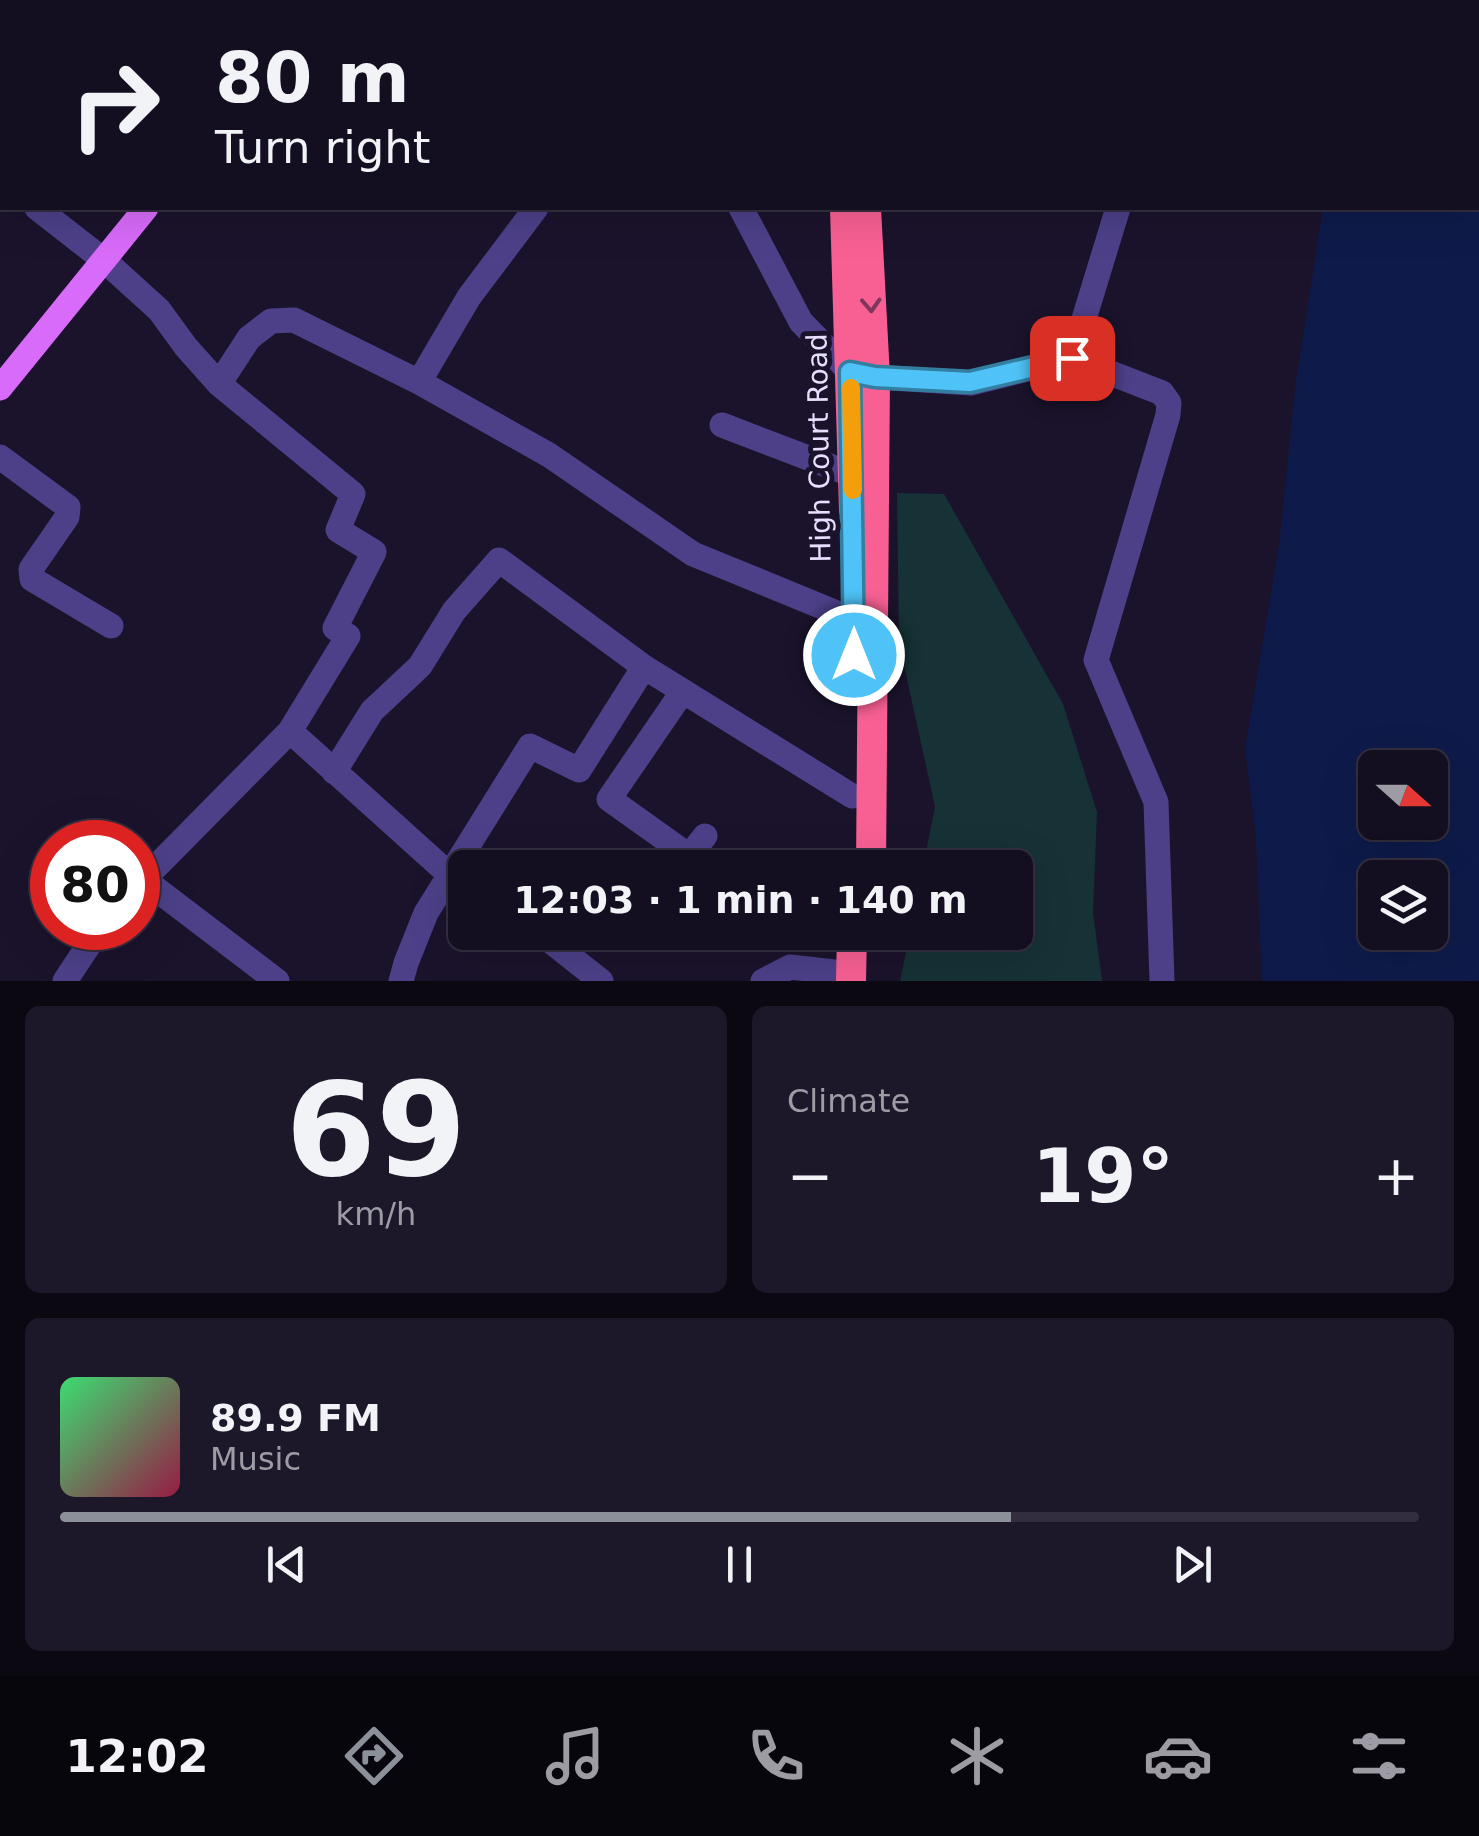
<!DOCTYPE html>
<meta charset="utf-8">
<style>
body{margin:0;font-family:"DejaVu Sans",sans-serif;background:#1d172a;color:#f1f3f6;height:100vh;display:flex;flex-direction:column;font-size:38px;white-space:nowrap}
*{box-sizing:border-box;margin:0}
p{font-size:32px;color:#9d9ca5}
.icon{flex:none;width:55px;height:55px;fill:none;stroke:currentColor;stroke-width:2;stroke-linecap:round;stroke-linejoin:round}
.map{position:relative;height:981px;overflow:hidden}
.sheet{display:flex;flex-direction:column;gap:25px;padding:25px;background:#0b0812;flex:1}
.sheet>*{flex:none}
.banner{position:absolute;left:0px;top:0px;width:1480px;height:210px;box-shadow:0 10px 40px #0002,0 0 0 2px #332e3f;background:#140e21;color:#f1f3f6;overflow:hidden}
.needle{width:65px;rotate:111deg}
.buttons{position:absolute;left:1358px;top:750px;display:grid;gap:20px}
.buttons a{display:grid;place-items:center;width:90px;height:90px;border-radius:15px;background:#140e21;box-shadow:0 10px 40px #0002,0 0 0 2px #332e3f;font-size:50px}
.speed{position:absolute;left:30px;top:820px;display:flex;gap:20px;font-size:50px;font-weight:700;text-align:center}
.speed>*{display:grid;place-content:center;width:130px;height:130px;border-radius:50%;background:#140e21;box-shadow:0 10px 40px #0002,0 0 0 2px #332e3f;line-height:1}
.speed .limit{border:15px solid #d22;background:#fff;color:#111}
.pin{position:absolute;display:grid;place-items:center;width:85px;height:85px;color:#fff;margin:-42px;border-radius:20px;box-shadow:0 5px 15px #0006}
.me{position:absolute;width:110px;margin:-55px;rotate:0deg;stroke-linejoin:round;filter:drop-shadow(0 0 8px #0008)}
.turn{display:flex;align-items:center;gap:35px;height:210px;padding:0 50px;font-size:45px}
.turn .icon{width:130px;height:130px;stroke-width:2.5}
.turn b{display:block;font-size:70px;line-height:85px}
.big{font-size:75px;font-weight:700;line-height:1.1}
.sheet .tile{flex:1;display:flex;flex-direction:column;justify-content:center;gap:15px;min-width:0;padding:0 35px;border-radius:15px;background:#1d172a}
.sheet .dial{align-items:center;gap:0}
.dial b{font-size:130px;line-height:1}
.song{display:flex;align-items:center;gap:30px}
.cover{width:120px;height:120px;border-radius:15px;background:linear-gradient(135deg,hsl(140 70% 55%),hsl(340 70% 35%))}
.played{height:10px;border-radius:5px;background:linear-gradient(90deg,#8c9099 70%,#332e3f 70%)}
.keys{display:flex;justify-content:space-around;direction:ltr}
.heat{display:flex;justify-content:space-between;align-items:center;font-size:55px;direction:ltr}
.sheet .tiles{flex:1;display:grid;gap:25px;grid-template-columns:1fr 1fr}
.tile:last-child{grid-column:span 2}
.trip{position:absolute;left:448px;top:850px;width:585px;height:100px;border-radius:15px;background:#140e21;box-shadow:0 10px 40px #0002,0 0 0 2px #332e3f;font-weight:700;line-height:100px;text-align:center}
.menu{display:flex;height:160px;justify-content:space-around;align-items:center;background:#08060d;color:#9d9ca5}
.menu .icon{width:70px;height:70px}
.menu .active{color:#8c9099}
.menu b{font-size:45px;color:#f1f3f6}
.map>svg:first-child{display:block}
.green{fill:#163236}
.water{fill:#0e1b4a;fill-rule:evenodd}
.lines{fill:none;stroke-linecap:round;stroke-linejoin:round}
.minor{stroke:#4d4089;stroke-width:25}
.major{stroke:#d86bf9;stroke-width:25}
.highway{stroke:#f86093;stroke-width:30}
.oneway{stroke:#7e365a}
.route-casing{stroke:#337fa1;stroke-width:25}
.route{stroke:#4fc3f7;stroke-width:18}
.slow{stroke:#f59e0b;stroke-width:18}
.labels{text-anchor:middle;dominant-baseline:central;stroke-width:10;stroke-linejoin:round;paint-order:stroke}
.street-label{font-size:28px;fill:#e7dffe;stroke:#1b132c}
</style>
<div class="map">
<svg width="1479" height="981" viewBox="0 0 1479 981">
<rect width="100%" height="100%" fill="#1b132c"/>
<!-- green -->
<path class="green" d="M897 493 944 494 1063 704 1097 812 1093 913 1102 981H900L910 933 1015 932V868L923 867 935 807 899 642Z"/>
<!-- water -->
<path class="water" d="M1353 0H1479V981H1262L1256 837 1245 749 1279 545 1296 381 1323 208H1478V2H1352ZM1375 768H1430V822H1375ZM1375 878H1430V932H1375Z"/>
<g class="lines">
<!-- minor -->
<path class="minor" d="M275 0 278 2
M637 0 638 2
M1141 2 1142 0
M0 27 2 23
M0 178 2 180
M37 208 105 261 159 310 186 347 219 384 353 494 338 530 374 552 335 628 348 636 290 731 138 885
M741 208 801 322 850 372 875 377 971 383 1072 358 1118 208
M1072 358 1162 393 1169 403 1168 415 1096 660 1156 802 1162 981
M419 382 469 297 536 208
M219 384 249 338 271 321 294 320 419 382 549 455 693 554 854 620
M722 425 853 475
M0 457 68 507 67 517 31 569 32 579 111 626
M683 691 609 799 689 856 705 836
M290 731 451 876 462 883
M334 772 372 711 420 666 454 611 499 560 644 667 852 796
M143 879 277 981
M539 932 601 981
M65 981 100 928
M401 981 406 963 426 913 530 746 579 770 644 667
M763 981 790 967 852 974"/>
<!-- major -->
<path class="major" d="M306 2 308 0
M0 388 146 208"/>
<!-- highway -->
<path class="highway" d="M865 2V0
M845 208 854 510
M866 208 875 377 871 868
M851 981 852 932"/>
</g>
<!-- one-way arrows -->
<defs><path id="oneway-chevron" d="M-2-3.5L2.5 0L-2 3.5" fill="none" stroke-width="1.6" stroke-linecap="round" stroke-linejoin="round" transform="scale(2.5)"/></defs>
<use class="oneway" href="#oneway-chevron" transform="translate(871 305) rotate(87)"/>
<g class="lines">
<defs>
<path id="route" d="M854 655 850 372 875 377 970 382 1072 358"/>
</defs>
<!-- route casing -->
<use href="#route" class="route-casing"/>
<!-- route -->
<use href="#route" class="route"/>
<!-- slow -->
<path class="slow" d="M851 388 853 490"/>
</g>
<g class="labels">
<!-- street labels -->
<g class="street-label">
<text transform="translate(819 448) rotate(-91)">High Court Road</text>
</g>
</g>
</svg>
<div class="buttons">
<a><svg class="needle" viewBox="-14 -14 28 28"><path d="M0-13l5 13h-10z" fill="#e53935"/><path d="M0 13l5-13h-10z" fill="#9d9ca5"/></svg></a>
<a><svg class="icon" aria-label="layers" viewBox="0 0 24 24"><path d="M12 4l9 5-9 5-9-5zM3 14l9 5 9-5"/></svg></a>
</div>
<div class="speed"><div class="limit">80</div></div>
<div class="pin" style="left:1072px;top:358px;background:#d93025"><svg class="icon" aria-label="arrive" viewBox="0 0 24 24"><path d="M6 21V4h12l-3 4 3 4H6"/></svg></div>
<svg class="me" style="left:854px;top:655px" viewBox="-20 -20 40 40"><circle r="17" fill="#4fc3f7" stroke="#fff" stroke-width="3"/><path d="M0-11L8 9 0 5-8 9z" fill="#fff"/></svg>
<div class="trip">12:03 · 1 min · 140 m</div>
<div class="banner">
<div class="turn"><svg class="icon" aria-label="right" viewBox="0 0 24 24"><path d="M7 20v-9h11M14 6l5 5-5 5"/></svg><div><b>80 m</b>Turn right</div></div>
</div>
</div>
<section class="sheet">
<div class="tiles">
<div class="tile dial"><b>69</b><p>km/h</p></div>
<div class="tile"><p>Climate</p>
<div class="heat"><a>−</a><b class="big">19°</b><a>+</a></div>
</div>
<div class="tile">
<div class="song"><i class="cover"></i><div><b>89.9 FM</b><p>Music</p></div></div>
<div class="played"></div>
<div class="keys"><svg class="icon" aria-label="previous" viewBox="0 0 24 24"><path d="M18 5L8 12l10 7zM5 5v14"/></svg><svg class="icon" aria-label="pause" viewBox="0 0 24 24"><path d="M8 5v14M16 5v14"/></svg><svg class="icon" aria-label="next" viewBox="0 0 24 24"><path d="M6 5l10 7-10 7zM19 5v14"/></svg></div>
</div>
</div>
</section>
<nav class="menu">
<b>12:02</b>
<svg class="icon active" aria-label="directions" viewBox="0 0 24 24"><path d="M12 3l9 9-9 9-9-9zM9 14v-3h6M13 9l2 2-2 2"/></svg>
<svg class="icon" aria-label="music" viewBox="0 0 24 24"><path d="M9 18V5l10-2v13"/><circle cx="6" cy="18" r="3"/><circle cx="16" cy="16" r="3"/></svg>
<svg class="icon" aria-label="phone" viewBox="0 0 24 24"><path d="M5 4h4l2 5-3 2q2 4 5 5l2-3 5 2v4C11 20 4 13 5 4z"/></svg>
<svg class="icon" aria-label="climate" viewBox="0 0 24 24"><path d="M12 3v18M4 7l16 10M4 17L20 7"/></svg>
<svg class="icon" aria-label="car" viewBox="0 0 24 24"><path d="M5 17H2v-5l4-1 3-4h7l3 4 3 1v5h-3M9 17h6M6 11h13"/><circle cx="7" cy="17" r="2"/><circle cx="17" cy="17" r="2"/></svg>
<svg class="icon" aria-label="filters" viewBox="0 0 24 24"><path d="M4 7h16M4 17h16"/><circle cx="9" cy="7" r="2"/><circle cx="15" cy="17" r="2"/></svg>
</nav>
